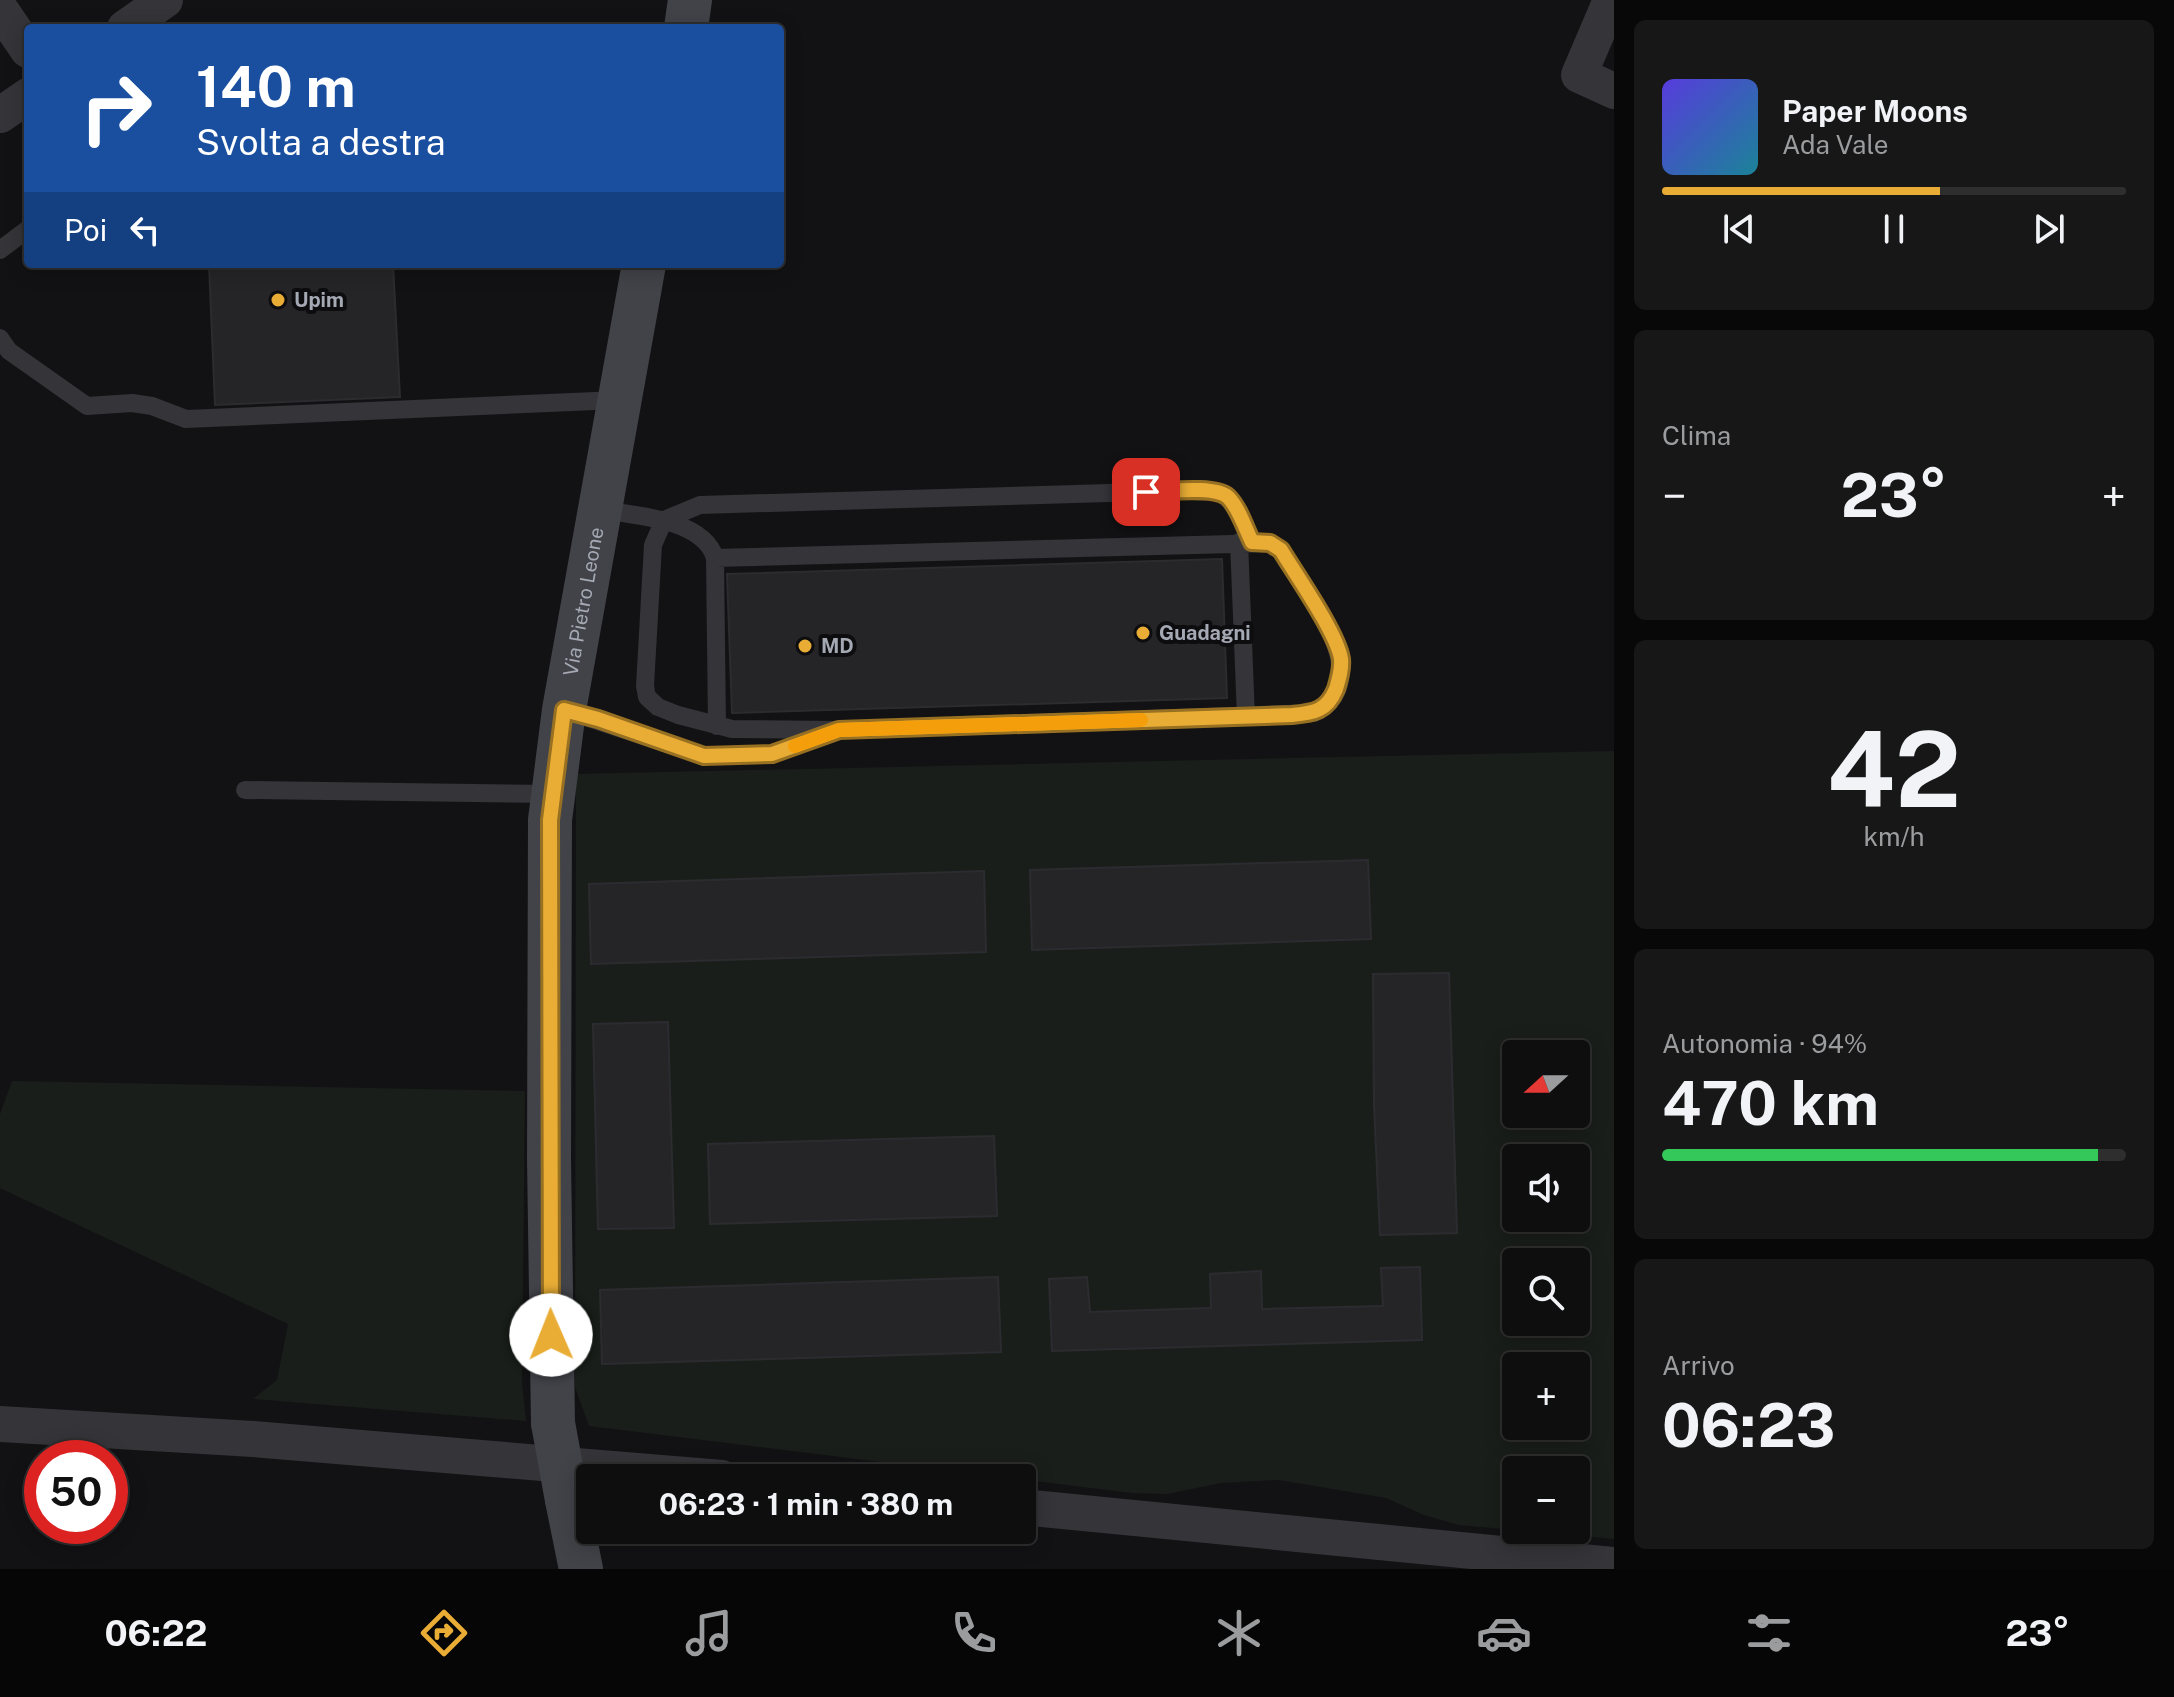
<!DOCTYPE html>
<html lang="it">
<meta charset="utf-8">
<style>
body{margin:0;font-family:"Public Sans",sans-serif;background:#171718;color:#f1f3f6;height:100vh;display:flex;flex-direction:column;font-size:30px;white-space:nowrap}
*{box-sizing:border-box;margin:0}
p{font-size:26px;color:#9b9c9e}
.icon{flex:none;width:44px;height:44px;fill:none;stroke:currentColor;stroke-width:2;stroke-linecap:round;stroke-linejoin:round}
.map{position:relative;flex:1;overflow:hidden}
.details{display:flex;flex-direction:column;gap:20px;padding:20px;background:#080808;width:560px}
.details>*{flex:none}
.guide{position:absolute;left:24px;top:24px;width:760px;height:244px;border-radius:8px;box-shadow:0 4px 20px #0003,0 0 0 2px #2e2e2f;background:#1a4fa0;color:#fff;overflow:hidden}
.needle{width:52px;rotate:249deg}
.buttons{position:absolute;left:1502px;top:1040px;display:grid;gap:16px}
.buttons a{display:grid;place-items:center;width:88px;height:88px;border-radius:8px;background:#0e0e0f;box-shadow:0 4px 20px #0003,0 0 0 2px #2e2e2f;font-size:40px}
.speed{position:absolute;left:24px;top:1440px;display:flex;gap:16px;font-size:40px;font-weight:700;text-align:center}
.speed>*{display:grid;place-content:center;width:104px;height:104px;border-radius:50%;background:#0e0e0f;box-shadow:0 4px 20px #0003,0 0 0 2px #2e2e2f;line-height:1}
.speed .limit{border:12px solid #d22;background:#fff;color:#111}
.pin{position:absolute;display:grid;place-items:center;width:68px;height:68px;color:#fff;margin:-34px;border-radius:16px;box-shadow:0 4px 12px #0006}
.me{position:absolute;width:88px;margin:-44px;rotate:359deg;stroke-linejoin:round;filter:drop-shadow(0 0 6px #0008)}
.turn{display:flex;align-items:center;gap:28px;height:168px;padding:0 40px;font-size:36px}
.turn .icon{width:104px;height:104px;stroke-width:2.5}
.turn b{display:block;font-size:56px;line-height:68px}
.then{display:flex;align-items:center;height:76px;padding:0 40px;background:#0003;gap:16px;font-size:30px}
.big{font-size:60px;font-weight:700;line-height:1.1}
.details .widget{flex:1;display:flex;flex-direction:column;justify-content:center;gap:12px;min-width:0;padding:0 28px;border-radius:12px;background:#171718}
.details .dial{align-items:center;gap:0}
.dial b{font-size:104px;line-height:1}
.song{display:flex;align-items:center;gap:24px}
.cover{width:96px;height:96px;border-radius:12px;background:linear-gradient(135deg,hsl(250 70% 55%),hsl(190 70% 35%))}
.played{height:8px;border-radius:4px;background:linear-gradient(90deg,#e9ad35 60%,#2e2e2f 60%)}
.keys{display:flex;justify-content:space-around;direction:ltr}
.heat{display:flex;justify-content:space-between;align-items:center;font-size:44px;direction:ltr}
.charge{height:12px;border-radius:6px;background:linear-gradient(90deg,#34c759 94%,#2e2e2f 0)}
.trip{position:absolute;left:576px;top:1464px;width:460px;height:80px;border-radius:8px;background:#0e0e0f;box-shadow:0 4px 20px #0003,0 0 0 2px #2e2e2f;font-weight:700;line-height:80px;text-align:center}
.menu{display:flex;height:128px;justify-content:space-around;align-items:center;background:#060606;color:#9b9c9e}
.menu .icon{width:56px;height:56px}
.menu .current{color:#e9ad35}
.menu b{font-size:36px;color:#f1f3f6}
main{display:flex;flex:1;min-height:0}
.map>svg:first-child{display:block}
.green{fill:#191e1a;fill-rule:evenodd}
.building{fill:#252528;stroke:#2c2c30;stroke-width:2}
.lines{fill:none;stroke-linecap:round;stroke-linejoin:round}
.service{stroke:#343439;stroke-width:18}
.minor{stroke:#343439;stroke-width:36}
.secondary{stroke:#424349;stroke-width:44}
.secondary-bridge{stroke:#424349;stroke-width:44}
.route-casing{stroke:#977022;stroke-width:20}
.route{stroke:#e9ad35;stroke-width:14}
.slow{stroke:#f59e0b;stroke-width:14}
.poi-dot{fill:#e9ad35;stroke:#0d0d0f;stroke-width:3}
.labels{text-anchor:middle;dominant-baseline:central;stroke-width:8;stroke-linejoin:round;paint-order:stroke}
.poi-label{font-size:20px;font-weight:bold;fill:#a4a9b4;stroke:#0d0d0f;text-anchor:start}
.street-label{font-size:20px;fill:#a4a9b4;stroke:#0d0d0f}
</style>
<main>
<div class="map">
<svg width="1614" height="1569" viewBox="0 0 1614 1569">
<rect width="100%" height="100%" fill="#121214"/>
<!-- green -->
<path class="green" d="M1614 751V1539L1459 1525 1424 1515 1386 1498 1279 1480 1221 1483 1167 1494 1132 1493 589 1426 575 1387 576 774ZM1516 1054H1576V1114H1516ZM1516 1158H1576V1218H1516ZM1516 1262H1576V1322H1516ZM1516 1366H1576V1426H1516ZM1516 1470H1576V1530H1516Z
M12 1081 525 1091 522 1383 526 1421 253 1399 277 1380 288 1324 0 1188V1114Z"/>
<!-- building -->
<path class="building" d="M209 264H393L400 397 215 405Z
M1222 559 1227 698 732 713 727 574Z
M1368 860 1371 939 1032 950 1030 870Z
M984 871 986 952 591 964 589 884Z
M1449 973 1457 1233 1380 1235 1374 1105 1373 974Z
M668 1022 674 1228 598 1229 593 1024Z
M994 1136 997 1216 710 1224 708 1144Z
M1420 1267 1422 1340 1052 1351 1049 1279 1087 1277 1090 1312 1211 1308 1210 1274 1261 1271 1262 1309 1383 1306 1381 1268Z
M998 1277 1001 1352 602 1364 600 1290Z"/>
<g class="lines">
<!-- service -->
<path class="service" d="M0 250 28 229
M0 338 9 351 87 406 132 403 152 406 186 419 618 400
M600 510C634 515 704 519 715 558L717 726
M1239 542 1246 717
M715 558 1270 543 1281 550C1305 589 1380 680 1314 713L839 730 732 729 678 715 658 707 647 697 645 686 653 545 664 520 700 505 1210 490C1235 495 1242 521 1252 542
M564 710 704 756 772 754 826 734
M245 790 553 794"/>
<!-- minor -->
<path class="minor" d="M1611 0 1579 75 1614 91
M0 9 28 50
M125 28 165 0
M0 115 28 96
M0 1424 253 1439 722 1478
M1022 1507 1614 1565"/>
<!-- secondary -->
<g class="secondary">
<path d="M686 28 690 0"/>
<path id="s1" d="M553 1423 549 1159 550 820 564 710 644 264"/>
<path d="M567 1500 581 1569"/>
</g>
<!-- secondary-bridge -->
<path class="secondary-bridge" d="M553 1423 567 1500"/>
</g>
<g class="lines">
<defs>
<path id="route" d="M551 1335 550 820 564 710 598 719 704 756 772 754 839 730 1292 715C1314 713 1327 711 1336 689 1339 679 1342 669 1341 659 1337 633 1296 575 1281 550L1270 543 1252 542C1245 528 1239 508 1228 497 1214 485 1165 492 1146 492"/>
</defs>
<!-- route casing -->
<use href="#route" class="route-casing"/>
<!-- route -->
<use href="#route" class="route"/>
<!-- slow -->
<path class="slow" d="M795 746 839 730 1141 720"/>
</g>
<!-- markers -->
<g class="poi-dot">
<circle cx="278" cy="300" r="8"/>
<circle cx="1143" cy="633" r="8"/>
<circle cx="805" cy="646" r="8"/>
</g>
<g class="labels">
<!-- poi labels -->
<g class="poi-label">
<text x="294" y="300">Upim</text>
<text x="1159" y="633">Guadagni</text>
<text x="821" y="646">MD</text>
</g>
<!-- street labels -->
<g class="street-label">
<text stroke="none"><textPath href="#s1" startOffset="824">Via Pietro Leone</textPath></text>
</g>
</g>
</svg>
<div class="buttons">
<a><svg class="needle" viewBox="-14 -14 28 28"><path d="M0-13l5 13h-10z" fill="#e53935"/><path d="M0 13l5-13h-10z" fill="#9b9c9e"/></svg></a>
<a><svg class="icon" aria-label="sound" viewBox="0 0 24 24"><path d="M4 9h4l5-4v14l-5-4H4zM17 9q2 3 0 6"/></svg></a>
<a><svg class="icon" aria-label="search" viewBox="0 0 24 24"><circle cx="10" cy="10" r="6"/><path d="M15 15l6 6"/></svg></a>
<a>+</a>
<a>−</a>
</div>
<div class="speed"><div class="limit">50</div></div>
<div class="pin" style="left:1146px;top:492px;background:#d93025"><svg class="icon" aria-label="arrive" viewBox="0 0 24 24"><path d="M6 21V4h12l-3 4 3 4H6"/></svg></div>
<svg class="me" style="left:551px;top:1335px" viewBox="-20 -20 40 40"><circle r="19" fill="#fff"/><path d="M0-13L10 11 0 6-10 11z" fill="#e9ad35"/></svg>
<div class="trip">06:23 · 1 min · 380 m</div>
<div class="guide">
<div class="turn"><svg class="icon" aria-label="right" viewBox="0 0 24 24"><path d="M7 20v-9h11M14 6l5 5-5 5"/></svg><div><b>140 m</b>Svolta a destra</div></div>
<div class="then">Poi<svg class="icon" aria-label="left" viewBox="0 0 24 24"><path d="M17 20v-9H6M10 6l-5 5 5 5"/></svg></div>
</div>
</div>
<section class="details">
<div class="widget">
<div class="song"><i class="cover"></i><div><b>Paper Moons</b><p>Ada Vale</p></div></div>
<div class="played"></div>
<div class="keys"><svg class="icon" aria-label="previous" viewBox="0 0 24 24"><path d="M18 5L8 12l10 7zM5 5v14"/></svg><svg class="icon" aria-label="pause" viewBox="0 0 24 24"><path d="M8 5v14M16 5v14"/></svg><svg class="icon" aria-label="next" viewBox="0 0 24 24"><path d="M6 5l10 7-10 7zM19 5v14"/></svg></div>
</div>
<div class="widget"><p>Clima</p>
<div class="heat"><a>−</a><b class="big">23°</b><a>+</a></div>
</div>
<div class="widget dial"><b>42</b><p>km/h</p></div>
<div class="widget"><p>Autonomia · 94%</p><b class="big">470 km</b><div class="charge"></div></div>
<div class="widget"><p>Arrivo</p><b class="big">06:23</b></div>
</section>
</main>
<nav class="menu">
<b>06:22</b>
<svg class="icon current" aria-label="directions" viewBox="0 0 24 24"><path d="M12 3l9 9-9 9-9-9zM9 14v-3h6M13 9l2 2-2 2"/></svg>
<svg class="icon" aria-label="music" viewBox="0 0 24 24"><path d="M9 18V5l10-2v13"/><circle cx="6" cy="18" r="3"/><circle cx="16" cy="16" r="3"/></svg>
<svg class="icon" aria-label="phone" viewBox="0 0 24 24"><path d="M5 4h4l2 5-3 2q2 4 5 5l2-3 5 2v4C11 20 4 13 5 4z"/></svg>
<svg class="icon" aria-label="climate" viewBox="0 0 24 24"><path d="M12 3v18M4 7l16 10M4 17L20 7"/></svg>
<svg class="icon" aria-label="car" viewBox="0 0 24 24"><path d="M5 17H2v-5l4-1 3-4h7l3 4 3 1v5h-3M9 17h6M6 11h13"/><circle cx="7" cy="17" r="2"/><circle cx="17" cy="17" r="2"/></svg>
<svg class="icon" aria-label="filters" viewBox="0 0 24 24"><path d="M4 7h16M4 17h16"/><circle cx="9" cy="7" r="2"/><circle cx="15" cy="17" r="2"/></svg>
<b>23°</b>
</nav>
